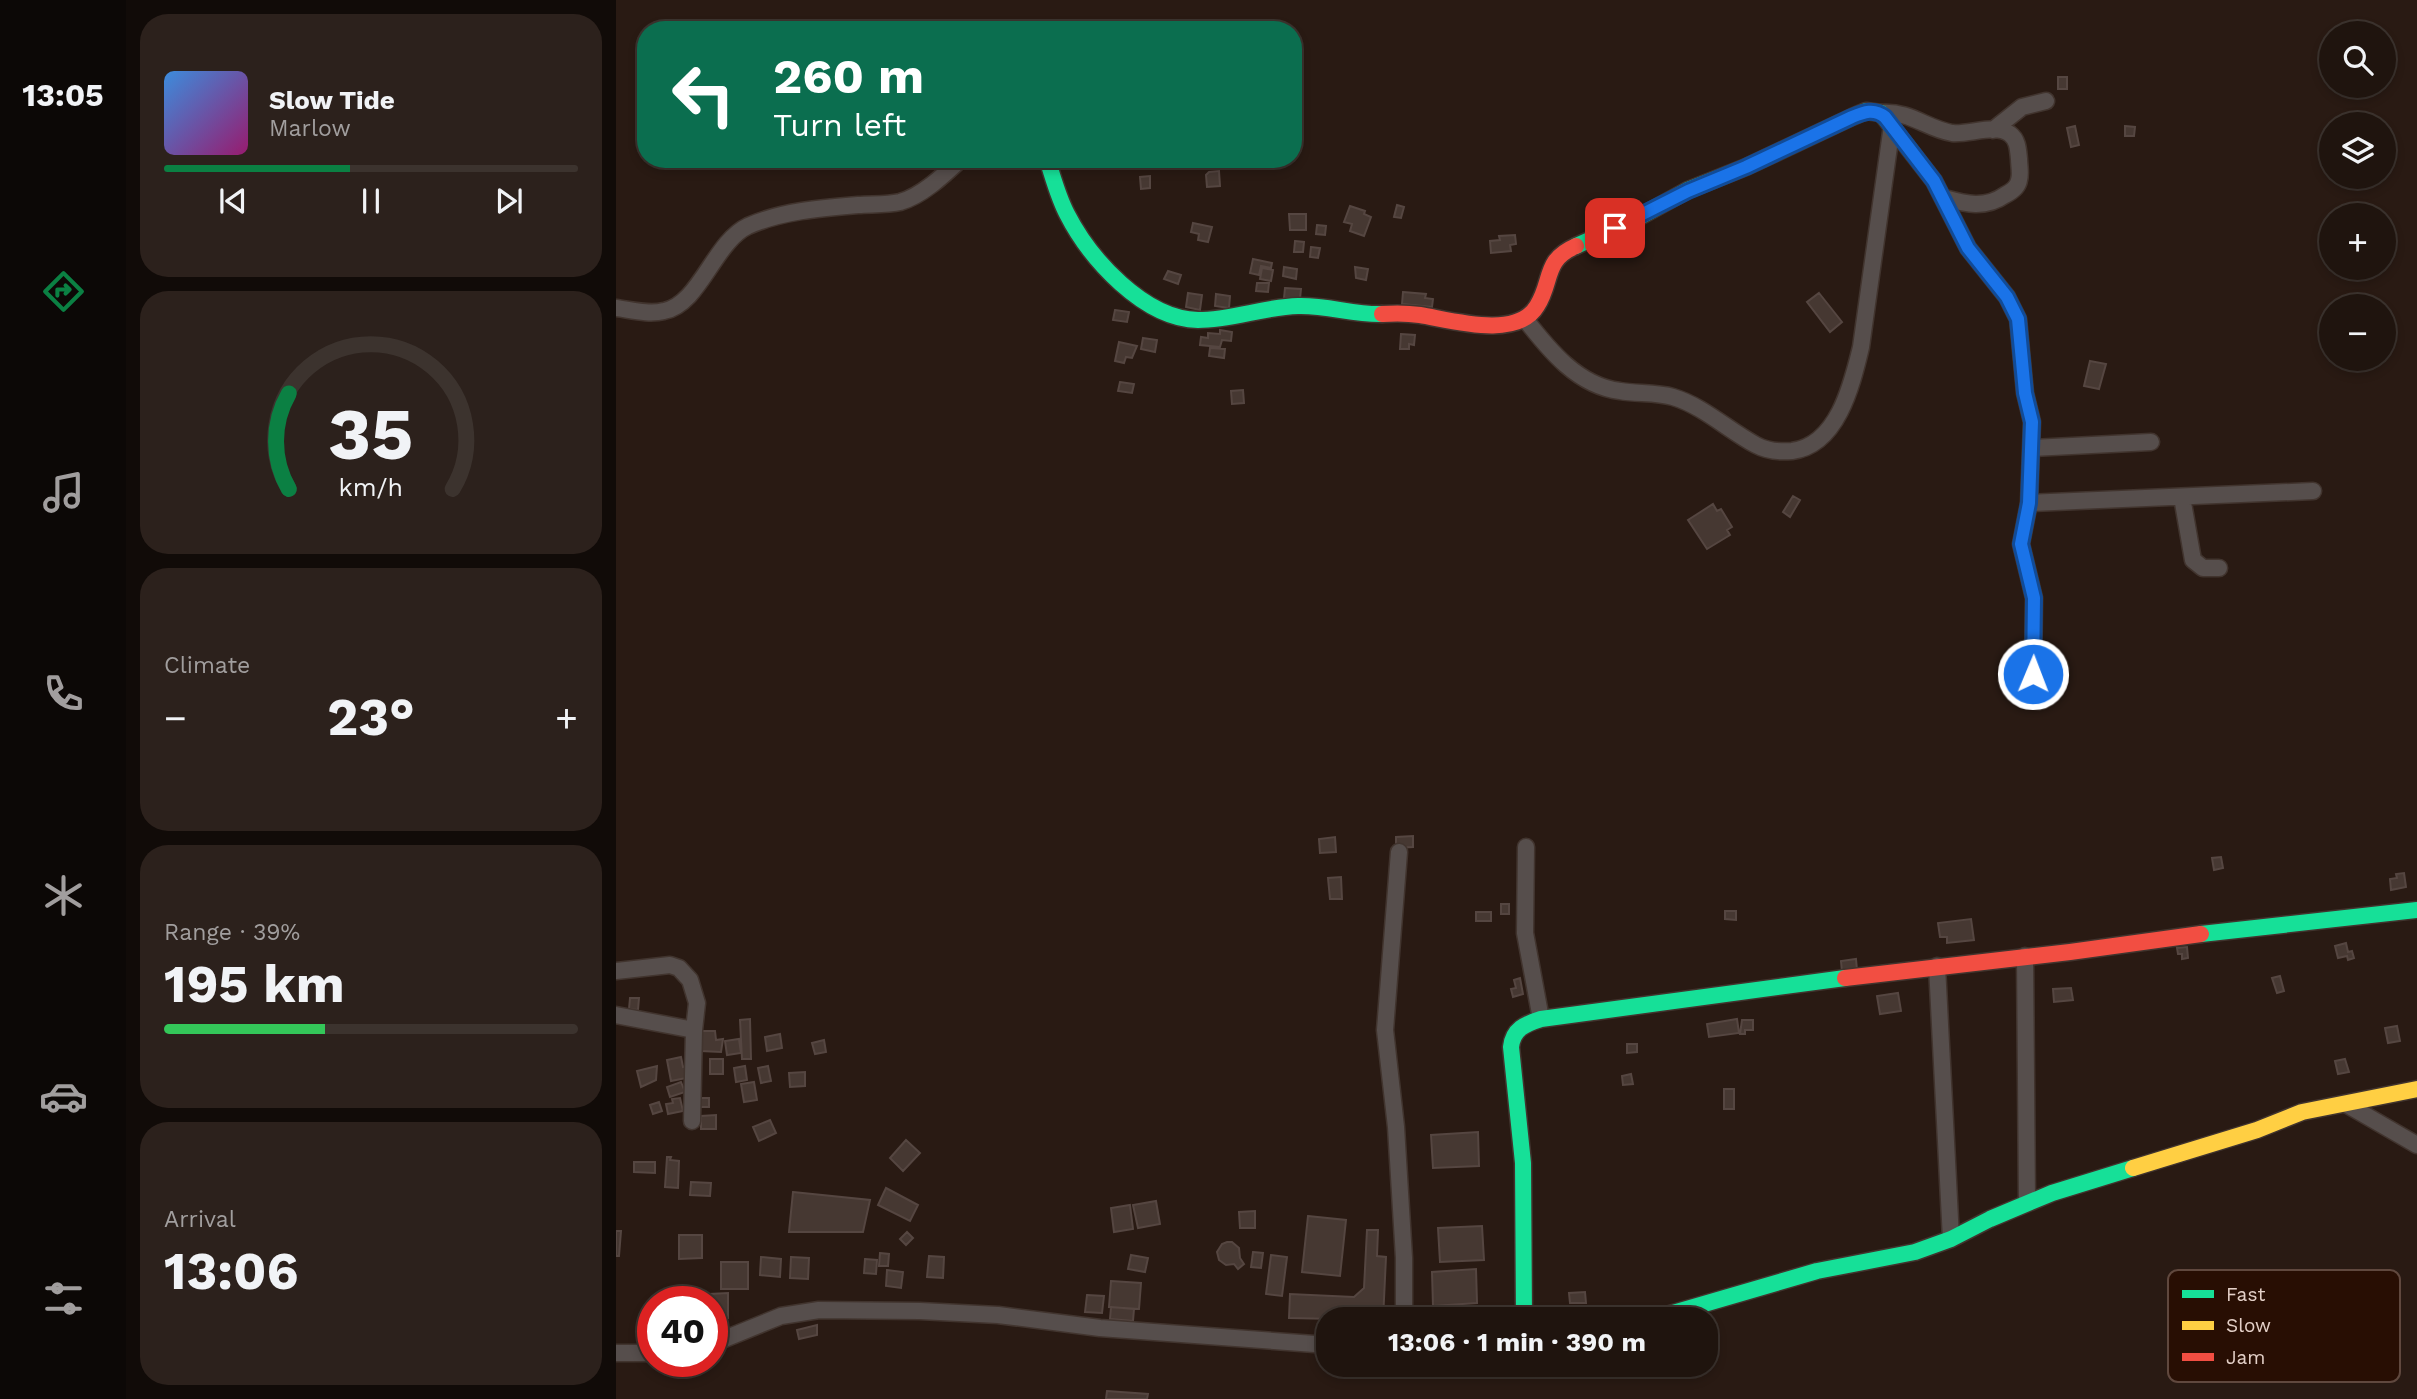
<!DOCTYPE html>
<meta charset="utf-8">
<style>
body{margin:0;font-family:"Work Sans",sans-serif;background:#2c211c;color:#f1f3f6;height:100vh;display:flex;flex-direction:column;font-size:26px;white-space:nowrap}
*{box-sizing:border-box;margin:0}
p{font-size:23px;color:#a19e9e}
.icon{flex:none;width:38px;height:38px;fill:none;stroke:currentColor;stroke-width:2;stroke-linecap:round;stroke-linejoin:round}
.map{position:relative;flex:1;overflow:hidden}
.side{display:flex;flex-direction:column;gap:14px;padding:14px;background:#110b08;width:490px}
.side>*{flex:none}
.top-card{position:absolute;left:21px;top:21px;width:665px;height:147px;border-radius:28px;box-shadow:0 4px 10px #0003,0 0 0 2px #3c332e;background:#0b6e4f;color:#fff;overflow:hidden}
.tools{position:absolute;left:1703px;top:21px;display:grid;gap:14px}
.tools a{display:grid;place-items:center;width:77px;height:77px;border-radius:50%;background:#1f140e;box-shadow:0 4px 10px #0003,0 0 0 2px #3c332e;font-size:35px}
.speed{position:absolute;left:21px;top:1286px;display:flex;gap:14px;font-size:35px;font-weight:700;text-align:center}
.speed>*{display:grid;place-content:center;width:91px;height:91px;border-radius:50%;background:#1f140e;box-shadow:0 4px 10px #0003,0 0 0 2px #3c332e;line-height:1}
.speed .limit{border:10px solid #d22;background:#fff;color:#111}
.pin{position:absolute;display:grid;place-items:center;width:60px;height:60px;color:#fff;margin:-30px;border-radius:14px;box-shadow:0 4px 10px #0006}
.me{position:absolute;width:77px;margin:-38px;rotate:1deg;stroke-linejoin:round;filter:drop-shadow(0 0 5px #0008)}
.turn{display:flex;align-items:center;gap:24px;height:147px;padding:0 21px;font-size:32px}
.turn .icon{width:91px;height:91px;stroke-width:2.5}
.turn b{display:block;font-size:49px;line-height:60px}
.big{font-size:52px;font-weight:700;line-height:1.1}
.side .tile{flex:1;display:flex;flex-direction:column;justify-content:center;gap:10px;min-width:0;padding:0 24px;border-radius:28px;background:#2c211c}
.side .dial{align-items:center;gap:0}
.dial svg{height:182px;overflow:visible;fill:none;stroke:#3c332e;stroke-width:7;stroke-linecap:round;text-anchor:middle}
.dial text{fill:#f1f3f6;stroke:none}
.song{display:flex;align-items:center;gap:21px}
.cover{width:84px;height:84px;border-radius:10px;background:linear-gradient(135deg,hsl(210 70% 55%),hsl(320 70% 35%))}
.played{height:7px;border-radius:4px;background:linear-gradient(90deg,#0b8043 45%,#3c332e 45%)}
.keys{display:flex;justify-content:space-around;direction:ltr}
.heat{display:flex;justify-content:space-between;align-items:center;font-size:38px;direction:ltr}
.charge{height:10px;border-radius:5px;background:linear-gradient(90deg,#34c759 39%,#3c332e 0)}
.trip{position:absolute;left:700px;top:1307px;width:402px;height:70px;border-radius:28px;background:#1f140e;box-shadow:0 4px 10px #0003,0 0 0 2px #3c332e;font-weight:700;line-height:70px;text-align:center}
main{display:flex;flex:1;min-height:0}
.menu{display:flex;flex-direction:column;width:126px;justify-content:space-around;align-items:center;background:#0c0806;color:#a19e9e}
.menu .icon{width:49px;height:49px}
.menu .on{color:#0b8043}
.menu b{font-size:32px;color:#f1f3f6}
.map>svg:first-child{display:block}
.building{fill:#463832;stroke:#554641;stroke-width:2}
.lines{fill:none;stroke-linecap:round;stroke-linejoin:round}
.street-casing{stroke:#41342e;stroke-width:19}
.fast-casing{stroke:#41342e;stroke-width:19}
.slow-casing{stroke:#41342e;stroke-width:19}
.jam-casing{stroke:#41342e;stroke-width:19}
.street{stroke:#564e4c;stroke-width:16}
.fast{stroke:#16e098;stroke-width:16}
.slow{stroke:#ffcf43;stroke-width:16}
.jam{stroke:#f24e42;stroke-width:16}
.route-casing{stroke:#114b97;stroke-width:18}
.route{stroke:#1a73e8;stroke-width:12}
.key{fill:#280e03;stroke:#60483e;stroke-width:2}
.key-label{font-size:19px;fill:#e4d0c8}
</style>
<main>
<nav class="menu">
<b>13:05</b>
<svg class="icon on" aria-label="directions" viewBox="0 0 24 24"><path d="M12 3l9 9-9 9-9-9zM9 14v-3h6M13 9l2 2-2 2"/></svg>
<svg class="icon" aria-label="music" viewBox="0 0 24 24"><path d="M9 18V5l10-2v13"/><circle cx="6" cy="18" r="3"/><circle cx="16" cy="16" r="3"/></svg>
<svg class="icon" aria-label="phone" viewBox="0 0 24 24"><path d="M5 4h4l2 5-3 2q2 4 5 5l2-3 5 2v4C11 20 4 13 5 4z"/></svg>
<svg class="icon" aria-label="climate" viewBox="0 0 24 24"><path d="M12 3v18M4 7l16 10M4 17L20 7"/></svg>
<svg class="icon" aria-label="car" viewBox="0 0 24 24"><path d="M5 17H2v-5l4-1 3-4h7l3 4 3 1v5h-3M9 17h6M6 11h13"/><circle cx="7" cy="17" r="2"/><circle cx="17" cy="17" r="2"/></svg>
<svg class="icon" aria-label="filters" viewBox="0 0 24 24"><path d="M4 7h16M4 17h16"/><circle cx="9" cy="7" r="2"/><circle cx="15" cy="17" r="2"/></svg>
</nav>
<section class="side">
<div class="tile">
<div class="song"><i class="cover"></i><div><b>Slow Tide</b><p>Marlow</p></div></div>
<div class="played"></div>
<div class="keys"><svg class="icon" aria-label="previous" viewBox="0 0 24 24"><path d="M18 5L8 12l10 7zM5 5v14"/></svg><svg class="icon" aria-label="pause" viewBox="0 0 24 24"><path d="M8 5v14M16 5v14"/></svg><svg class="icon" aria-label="next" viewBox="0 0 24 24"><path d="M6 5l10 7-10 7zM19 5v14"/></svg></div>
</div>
<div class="tile dial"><svg viewBox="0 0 100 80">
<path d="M14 69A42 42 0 1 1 86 69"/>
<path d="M14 69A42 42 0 0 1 14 27" stroke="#0b8043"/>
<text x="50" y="56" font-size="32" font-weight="700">35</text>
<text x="50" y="72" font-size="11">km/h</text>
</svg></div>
<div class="tile"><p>Climate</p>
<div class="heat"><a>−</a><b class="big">23°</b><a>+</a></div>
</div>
<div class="tile"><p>Range · 39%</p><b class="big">195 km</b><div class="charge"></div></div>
<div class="tile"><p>Arrival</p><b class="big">13:06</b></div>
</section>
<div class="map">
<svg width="1801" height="1399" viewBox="0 0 1801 1399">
<rect width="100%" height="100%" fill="#291a13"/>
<!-- building -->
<path class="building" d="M1442 77H1451V89H1442Z
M1459 126 1463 145 1455 147 1451 128Z
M1509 126 1519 127 1518 136H1509Z
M518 159H535V163H527V167H519Z
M603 171 604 186 591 187 590 175 593 172Z
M534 176V188L525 189 524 177Z
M781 205 788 207 785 218 778 217Z
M734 206 749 211 748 214 755 217 748 236 734 231 736 224 728 222Z
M673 214H690V230H674Z
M577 223 596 227 592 242 582 240 583 234 575 232Z
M701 225 710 226 709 235 700 234Z
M899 235 900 244 894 245 895 251 875 253 874 241 884 240 883 236Z
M679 241 688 242 687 252H678Z
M695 247 704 248 702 258 694 257Z
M637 259 656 263 655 268 645 266 643 275 634 273Z
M668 267 681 269 680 279 667 276Z
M739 267 752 269 750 280 740 278Z
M646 268 657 270 655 281 644 279Z
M552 271 565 275 562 284 548 279Z
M641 283H653L652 292 640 291Z
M669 288 685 289 684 299 668 298Z
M787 292 810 294 809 298 817 299 816 307 786 304Z
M572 293 586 295 584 310 570 307Z
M1203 293 1226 322 1214 332 1191 302Z
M600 294 614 296 613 308 599 306Z
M499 310 513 312 511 322 497 320Z
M604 330 616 332 615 341 606 340 604 347 584 345 585 337 592 338V333L604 334Z
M785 334 799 335 798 345 793 344V349H784Z
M527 338 541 340 539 352 525 349Z
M503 342 521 346 516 358 510 357 508 363 499 361Z
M594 348 609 349 608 358 593 356Z
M1474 361 1490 364 1483 389 1468 386Z
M504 382 518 384 516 393 502 391Z
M627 390 628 403 616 404 615 391Z
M1177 496 1184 500 1174 517 1167 512Z
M1097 504 1101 511 1105 509 1116 527 1111 530 1114 535 1091 549 1072 520Z
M797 836V847L780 848V837Z
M719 837 720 852 704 853 703 839Z
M1605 857 1607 868 1598 870 1596 858Z
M1788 873 1790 887 1775 890 1774 879 1781 878 1780 874Z
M725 877 726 899H714L712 878Z
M885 904H893V914H885Z
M1109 911H1120V920L1109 919Z
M860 912H875V921H860Z
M1355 919 1358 940 1331 943V937H1324L1322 923Z
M1730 943 1732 952 1736 951 1738 958 1732 960 1731 956 1722 958 1719 946Z
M1571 947 1572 958 1566 959V954H1562L1561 948Z
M1240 959 1241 970 1226 972 1225 961Z
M1664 976 1668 991 1661 993 1656 978Z
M904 978 907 994 897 997 895 989 900 988 898 980Z
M1455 988 1457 1000 1438 1002 1437 989Z
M1282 993 1285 1011 1264 1014 1261 996Z
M14 998H23L22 1010 13 1009Z
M134 1019 135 1059H126L124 1020Z
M1121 1019 1123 1033 1093 1037 1091 1024Z
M1126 1020H1137V1030H1129V1034H1124Z
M1781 1026 1784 1041 1772 1043 1769 1028Z
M86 1031H99L100 1040 107 1039 105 1052 85 1051Z
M164 1034 166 1048 151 1051 149 1037Z
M123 1039 125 1053 111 1055 109 1041Z
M208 1040 210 1052 199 1054 196 1043Z
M1011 1044H1021V1052L1011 1053Z
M65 1057 67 1067 73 1066 75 1077 55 1081 51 1060Z
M94 1059H107V1074H94Z
M1729 1059 1733 1072 1722 1074 1719 1061Z
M41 1066 40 1080 25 1087 21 1071Z
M129 1066 131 1080 120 1082 118 1068Z
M152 1066 155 1081 145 1083 142 1068Z
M189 1072V1086L174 1087 173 1073Z
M1015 1074 1017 1084 1007 1085 1006 1076Z
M65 1082 69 1092 54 1097 51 1087Z
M138 1082 141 1100 128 1102 125 1084Z
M1108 1089H1118V1109H1108Z
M64 1098 67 1111 52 1114 50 1104 57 1103 56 1099Z
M82 1098H93V1107H81Z
M43 1102 46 1111 37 1114 34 1105Z
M100 1115V1129H85V1116Z
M154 1120 160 1133 143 1141 137 1127Z
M862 1132 863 1166 817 1168 815 1135Z
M290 1140 304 1153 287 1171 274 1158Z
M51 1157H55L54 1160 63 1161 62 1188 49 1187Z
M18 1162H39V1173L18 1172Z
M75 1182 95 1183 94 1196 74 1195Z
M270 1188 302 1205 294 1221 262 1205Z
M177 1192 254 1200 247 1232H173Z
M540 1201 544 1224 522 1228 517 1205Z
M514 1205 517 1229 498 1232 495 1208Z
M639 1211V1228H624L623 1212Z
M692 1216 730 1220 724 1276 686 1272Z
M866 1226 868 1260 824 1262 822 1228Z
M751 1230H762L761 1256 770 1257 767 1320 673 1318 674 1294 738 1297 748 1288Z
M0 1231H5L3 1256H0Z
M291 1232 297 1238 290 1245 284 1239Z
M63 1235H86V1258L63 1259Z
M611 1242H616L623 1248 624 1258 628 1264 622 1269 618 1264 610 1265 603 1260 601 1252 606 1244Z
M637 1252 647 1253 645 1268 635 1267Z
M264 1253 273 1254 272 1266H263Z
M515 1255 532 1258 529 1272 512 1269Z
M655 1255 671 1257 666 1296 650 1294Z
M313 1256 328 1257 327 1278 311 1277Z
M145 1257 165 1259 164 1277 144 1275Z
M175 1257 193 1258 192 1279 174 1278Z
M249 1259 261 1260 260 1274 248 1273Z
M105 1262H132V1289H105Z
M860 1269 861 1303 817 1306 816 1272Z
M271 1270 287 1272 285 1288 270 1286Z
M495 1281 525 1283 523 1309 493 1307Z
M969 1292 970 1303H954L953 1293Z
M112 1293V1318H96V1302H86V1299H93V1294Z
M46 1295H82V1302H46Z
M471 1295 488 1296 486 1313 469 1312Z
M495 1307 518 1309 517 1321 494 1319Z
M201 1325V1335L183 1339 181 1330Z
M491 1391 532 1394 531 1399H490Z"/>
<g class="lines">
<defs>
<path id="street" d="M1265 113C1295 111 1309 128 1336 133 1353 135 1380 123 1394 134 1402 140 1402 150 1403 159 1403 165 1405 174 1403 180 1402 187 1395 192 1389 195 1369 209 1350 204 1328 198
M1377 130 1406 107 1430 101
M0 308C15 310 33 315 48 311 84 304 98 242 132 226 166 211 206 208 242 205 256 204 271 205 284 202 306 196 329 174 345 159
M909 319C933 350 962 386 1004 391 1021 394 1040 392 1057 397 1087 406 1112 430 1140 445 1151 451 1164 452 1176 451 1222 445 1236 384 1245 347L1276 125
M1416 448 1535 442
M1566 497 1577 560 1587 568H1603
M1413 503 1697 491
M910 847 909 933 925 1019
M783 852 769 1030 780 1127 788 1258V1320
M1409 956 1411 1202
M1321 966 1335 1239
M0 971 54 965 63 968 74 980 81 1003 78 1030 76 1121
M0 1015 78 1030
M1730 1104 1801 1145
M96 1344 165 1316 203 1310 304 1311 382 1315 484 1328 712 1345
M0 1353H37"/>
<path id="fast" d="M431 159C437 177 442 197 451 214 474 259 528 319 582 320 616 320 648 307 682 306 711 305 738 315 766 314
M960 246 1018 220 1072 190 1130 167 1236 117 1250 111 1265 113 1318 181 1352 248 1391 297 1402 319 1409 393 1416 422 1413 503 1405 544 1418 598 1417 674
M1585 934 1801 910
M908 1320 907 1163 895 1047C897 1029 909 1024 925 1019L1229 978
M1033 1320 1201 1271 1299 1252 1335 1239 1374 1219 1436 1193 1517 1168"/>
<path id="slow" d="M1517 1168 1641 1130 1686 1112 1801 1089"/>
<path id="jam" d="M766 314C779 313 791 313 804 315 835 320 901 340 921 306 937 281 927 260 960 246
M1229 978 1454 952 1585 934"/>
</defs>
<!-- street casing -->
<use href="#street" class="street-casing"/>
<!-- fast casing -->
<use href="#fast" class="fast-casing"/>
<!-- slow casing -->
<use href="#slow" class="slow-casing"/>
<!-- jam casing -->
<use href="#jam" class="jam-casing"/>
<!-- street -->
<use href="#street" class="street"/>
<!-- fast -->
<use href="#fast" class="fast"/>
<!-- slow -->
<use href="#slow" class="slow"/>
<!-- jam -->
<use href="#jam" class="jam"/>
</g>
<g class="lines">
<defs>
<path id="route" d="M999 228 1072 191 1130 167 1236 117C1248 112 1258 108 1269 117L1318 181 1352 248 1391 297 1402 319 1409 393 1416 422 1413 503 1405 544 1418 598 1417 674"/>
</defs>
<!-- route casing -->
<use href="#route" class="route-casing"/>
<!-- route -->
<use href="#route" class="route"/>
</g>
<!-- legend -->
<rect x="1552" y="1270" width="232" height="112" rx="10" class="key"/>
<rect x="1566" y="1290" width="32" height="8" fill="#16e098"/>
<rect x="1566" y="1321" width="32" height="9" fill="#ffcf43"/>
<rect x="1566" y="1353" width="32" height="8" fill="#f24e42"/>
<g class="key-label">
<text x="1610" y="1301">Fast</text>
<text x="1610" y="1332">Slow</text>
<text x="1610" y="1364">Jam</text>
</g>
</svg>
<div class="tools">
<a><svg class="icon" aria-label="search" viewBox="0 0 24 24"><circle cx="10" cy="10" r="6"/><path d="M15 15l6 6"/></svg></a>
<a><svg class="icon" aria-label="layers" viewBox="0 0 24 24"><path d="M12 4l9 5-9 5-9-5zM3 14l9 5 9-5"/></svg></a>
<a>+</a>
<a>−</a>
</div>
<div class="speed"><div class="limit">40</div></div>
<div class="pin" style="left:999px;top:228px;background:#d93025"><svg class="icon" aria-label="arrive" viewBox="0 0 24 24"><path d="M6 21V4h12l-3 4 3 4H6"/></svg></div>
<svg class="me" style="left:1417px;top:674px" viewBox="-20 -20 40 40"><circle r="17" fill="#1a73e8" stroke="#fff" stroke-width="3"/><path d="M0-11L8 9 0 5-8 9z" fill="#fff"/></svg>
<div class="trip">13:06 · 1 min · 390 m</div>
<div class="top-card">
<div class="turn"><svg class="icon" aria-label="left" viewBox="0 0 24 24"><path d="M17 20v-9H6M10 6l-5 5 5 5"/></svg><div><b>260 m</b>Turn left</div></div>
</div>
</div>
</main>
